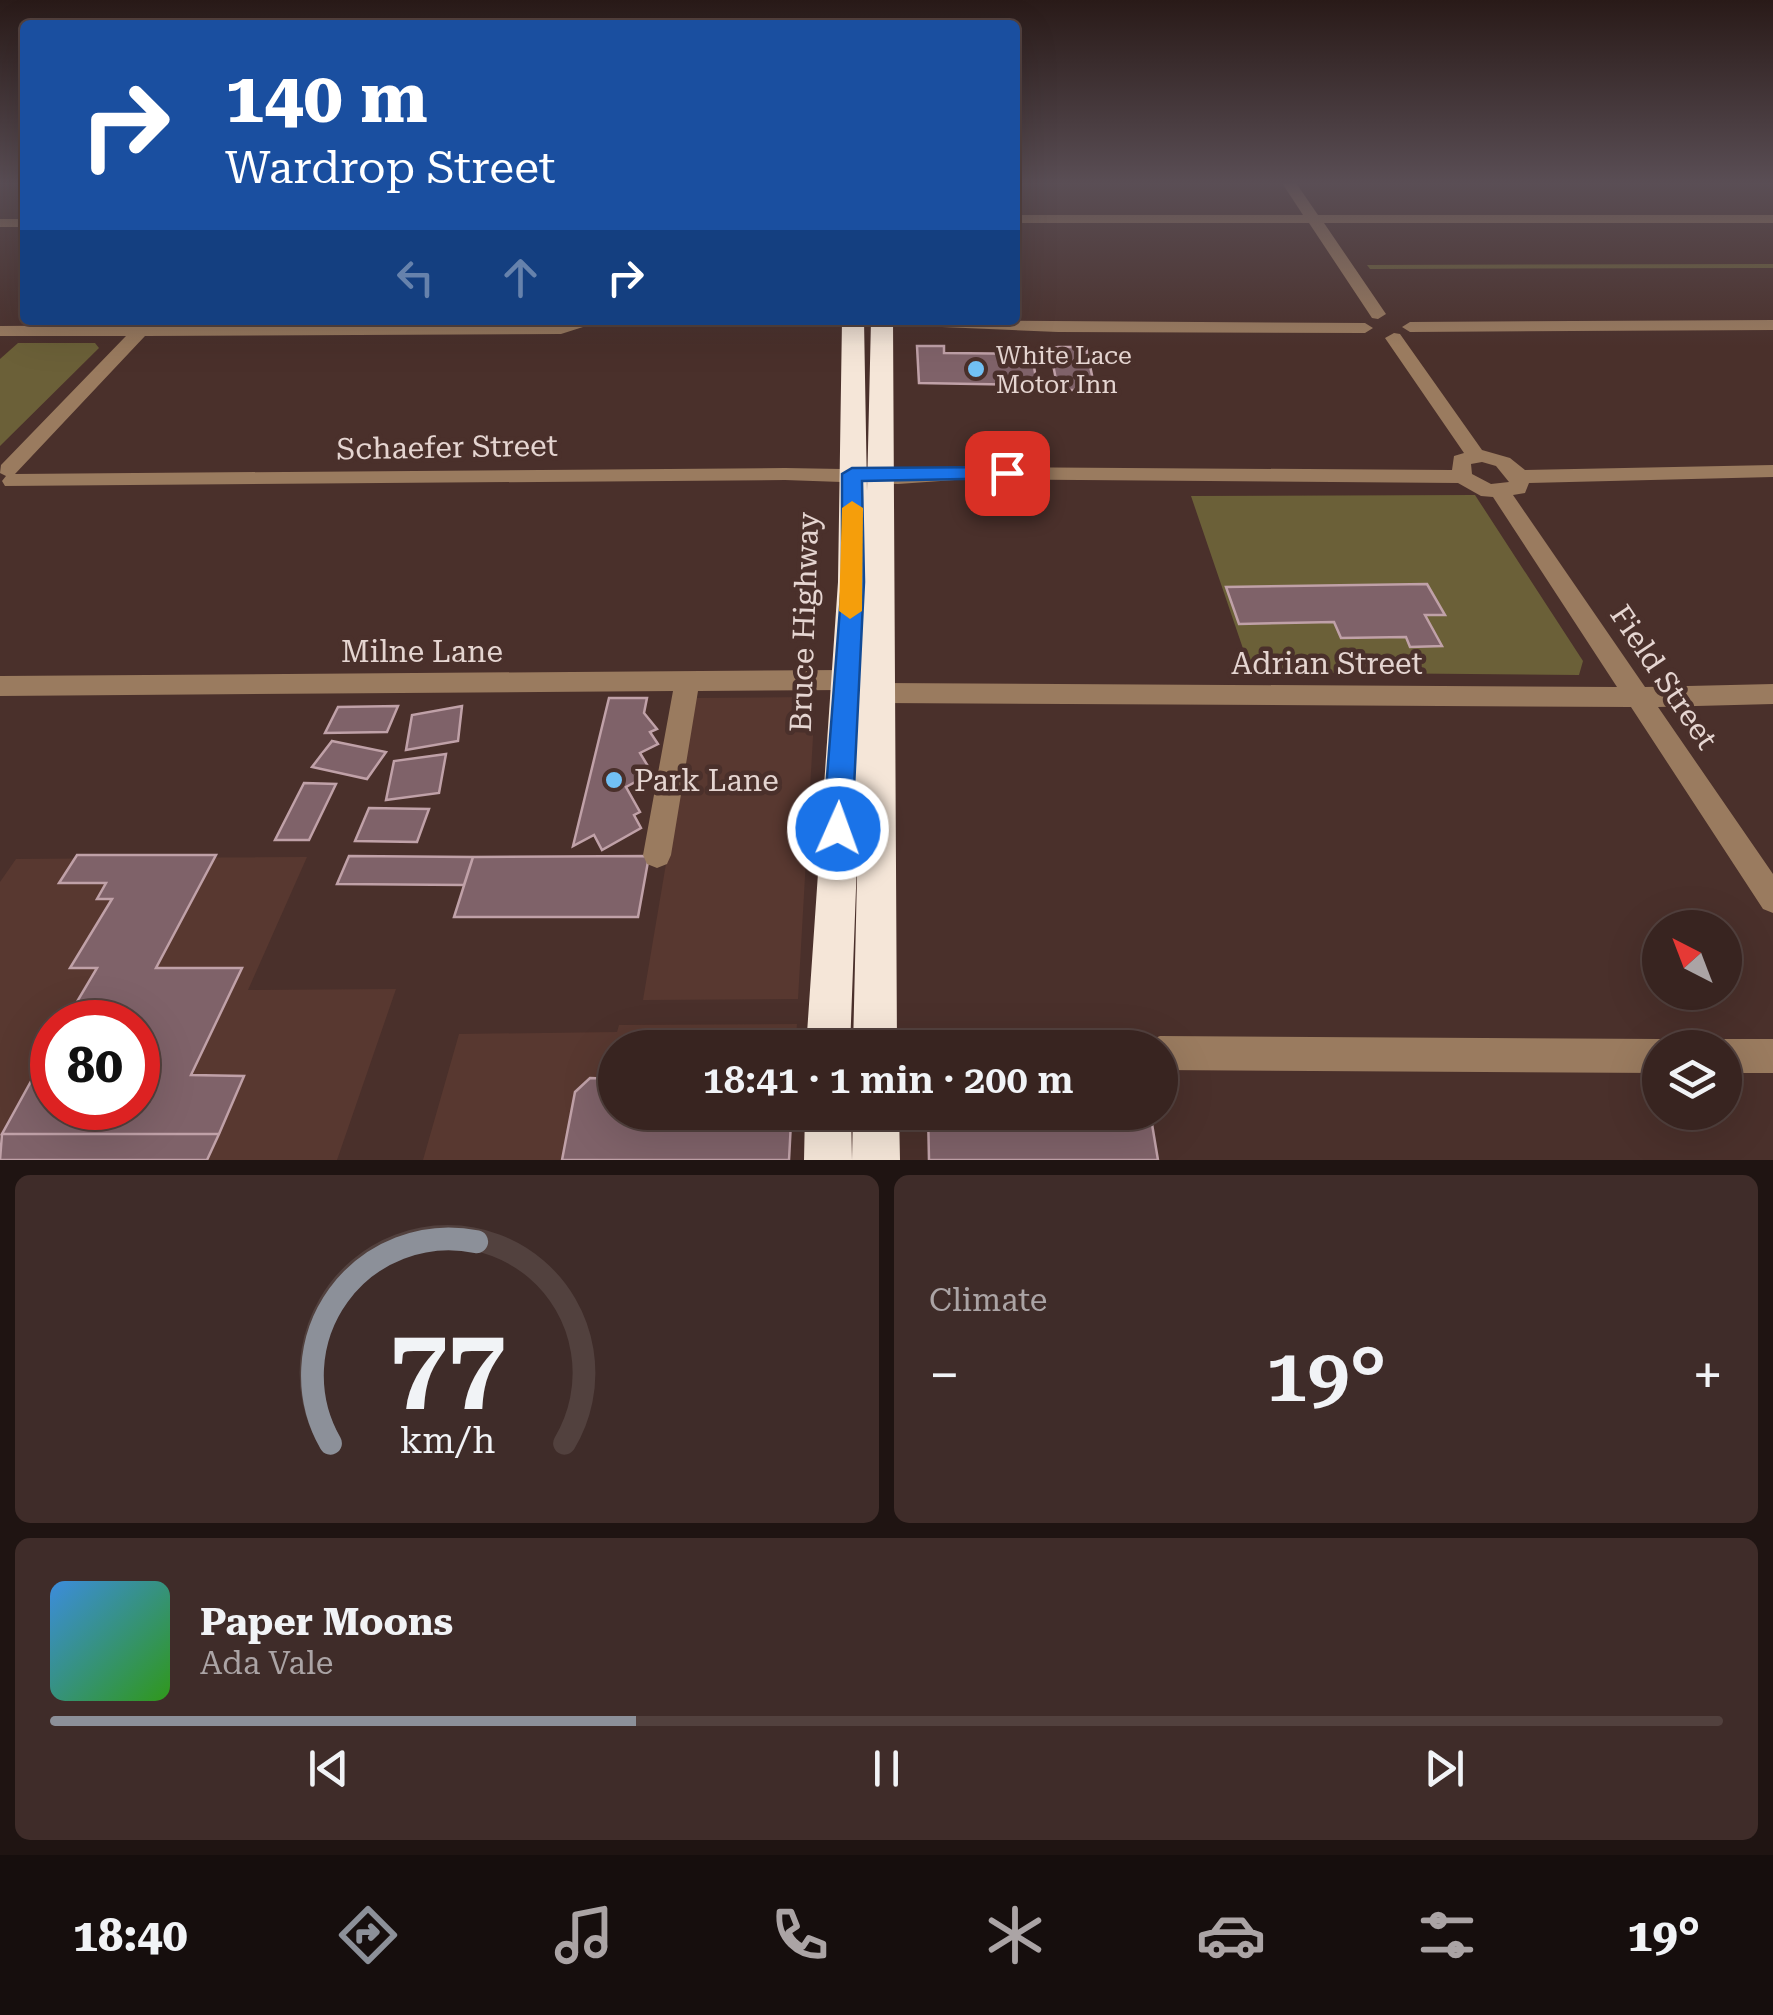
<!DOCTYPE html>
<meta charset="utf-8">
<style>
body{margin:0;font-family:"Roboto Serif",serif;background:#3f2c29;color:#f1f3f6;height:100vh;display:flex;flex-direction:column;font-size:38px;white-space:nowrap}
*{box-sizing:border-box;margin:0}
p{font-size:32px;color:#aba4a5}
.icon{flex:none;width:55px;height:55px;fill:none;stroke:currentColor;stroke-width:2;stroke-linecap:round;stroke-linejoin:round}
.map{position:relative;height:1160px;overflow:hidden}
.drawer{display:flex;flex-direction:column;gap:15px;padding:15px;background:#1f1412;flex:1}
.drawer>*{flex:none}
.banner{position:absolute;left:20px;top:20px;width:1000px;height:305px;border-radius:10px;box-shadow:0 10px 40px #0002,0 0 0 2px #52413e;background:#1a4fa0;color:#fff;overflow:hidden}
.needle{width:65px;rotate:318deg}
.buttons{position:absolute;left:1642px;top:910px;display:grid;gap:20px}
.buttons a{display:grid;place-items:center;width:100px;height:100px;border-radius:50%;background:#382420;box-shadow:0 10px 40px #0002,0 0 0 2px #52413e;font-size:50px}
.speed{position:absolute;left:30px;top:1000px;display:flex;gap:20px;font-size:50px;font-weight:700;text-align:center}
.speed>*{display:grid;place-content:center;width:130px;height:130px;border-radius:50%;background:#382420;box-shadow:0 10px 40px #0002,0 0 0 2px #52413e;line-height:1}
.speed .limit{border:15px solid #d22;background:#fff;color:#111}
.pin{position:absolute;display:grid;place-items:center;width:85px;height:85px;color:#fff;margin:-42px;border-radius:20px;box-shadow:0 5px 15px #0006}
.me{position:absolute;width:110px;margin:-55px;rotate:2deg;stroke-linejoin:round;filter:drop-shadow(0 0 8px #0008)}
.turn{display:flex;align-items:center;gap:35px;height:210px;padding:0 40px;font-size:45px}
.turn .icon{width:130px;height:130px;stroke-width:2.5}
.turn b{display:block;font-size:70px;line-height:85px}
.lanes{display:flex;align-items:center;height:95px;padding:0 40px;background:#0003;justify-content:center;gap:50px;direction:ltr}
.lanes .off{opacity:.35}
.big{font-size:75px;font-weight:600;line-height:1.1}
.drawer .card{flex:1;display:flex;flex-direction:column;justify-content:center;gap:15px;min-width:0;padding:0 35px;border-radius:15px;background:#3f2c29}
.drawer .dial{align-items:center;gap:0}
.dial svg{height:260px;overflow:visible;fill:none;stroke:#52413e;stroke-width:7;stroke-linecap:round;text-anchor:middle}
.dial text{fill:#f1f3f6;stroke:none}
.song{display:flex;align-items:center;gap:30px}
.cover{width:120px;height:120px;border-radius:15px;background:linear-gradient(135deg,hsl(210 70% 55%),hsl(110 70% 35%))}
.played{height:10px;border-radius:5px;background:linear-gradient(90deg,#8c9099 35%,#52413e 35%)}
.keys{display:flex;justify-content:space-around;direction:ltr}
.heat{display:flex;justify-content:space-between;align-items:center;font-size:55px;direction:ltr}
.drawer .tiles{flex:1;display:grid;gap:15px;grid-template-columns:1fr 1fr}
.card:last-child{grid-column:span 2}
.trip{position:absolute;left:598px;top:1030px;width:580px;height:100px;border-radius:50px;background:#382420;box-shadow:0 10px 40px #0002,0 0 0 2px #52413e;font-weight:600;line-height:100px;text-align:center}
.tabs{display:flex;height:160px;justify-content:space-around;align-items:center;background:#160e0d;color:#aba4a5}
.tabs .icon{width:70px;height:70px}
.tabs .on{color:#8c9099}
.tabs b{font-size:45px;color:#f1f3f6}
.map>svg:first-child{display:block}
.built{fill:#583830}
.green{fill:#6b6038}
.building{fill:#7f6269;stroke:#c0a1a8;stroke-width:2.5}
.lines{fill:none;stroke-linecap:round;stroke-linejoin:round}
.minor{fill:#9a7b5f;fill-rule:evenodd}
.highway{fill:#f5e6d8;fill-rule:evenodd}
.route{fill:#1a73e8;stroke:#114b97;stroke-width:2.5}
.slow{fill:#f59e0b}
.poi-dot{fill:#72c1f5;stroke:#4a302b;stroke-width:4}
.labels{text-anchor:middle;dominant-baseline:central;stroke-width:9;stroke-linejoin:round;paint-order:stroke}
.far-poi-label{font-size:25px;fill:#e5d5d1;stroke:#4a302b;text-anchor:start}
.street-label{font-size:30px;fill:#e5d5d1;stroke:#4a302b}
.poi-label{font-size:30px;fill:#e5d5d1;stroke:#4a302b;text-anchor:start}
</style>
<div class="map">
<svg width="1773" height="1160" viewBox="0 0 1773 1160">
<rect width="100%" height="100%" fill="#4a302b"/>
<!-- built -->
<path class="built" d="M810 697 815 702 798 999 643 1000 694 698Z
M307 857 248 990 396 989 337 1160H0V1149L52 1055V1108H138V1022H52V1043L0 1136V882L16 859Z
M797 1024 795 1047 615 1048V1079L590 1078 575 1095 562 1160H423L459 1034 617 1032 619 1025Z"/>
<!-- green -->
<path class="green" d="M1773 264V268L1370 269 1367 265Z
M18 343H95L99 348 0 446V359Z
M1475 495 1583 661 1579 675 1251 672 1191 496Z"/>
<!-- building -->
<path class="building" d="M917 346H944V353L1032 354 1037 385 919 383Z
M1058 347H1086L1093 380H1077L1079 390H1058L1050 349Z
M1427 584 1445 615H1425L1442 646 1410 647 1406 637 1341 638 1334 622 1239 624 1226 587Z
M609 698H647L644 713 657 729 650 732 658 744 640 753 652 773 626 787 640 812 634 815 641 828 602 850 594 835 573 846Z
M398 706 387 732 325 733 338 707Z
M462 706 458 741 406 750 412 715Z
M332 741 386 752 367 779 312 767Z
M446 754 439 793 386 800 394 761Z
M304 783 336 784 309 840H275Z
M369 808 429 809 417 842 355 841Z
M77 855H216L156 968H242L191 1075 244 1076 219 1134H2L52 1043V1108H138V1022H65L97 968H70L112 899H97L106 883H59Z
M349 856 473 857 464 885 337 884Z
M649 856 638 917H454L473 857Z
M590 1078 615 1079V1112H713L712 1122H791L789 1160H562L575 1092Z
M928 1112H1150L1158 1160H929Z
M2 1134H219L207 1160H0Z"/>
<g class="lines">
<!-- minor -->
<path class="minor" d="M1282 183H1296L1318 215H1773V223H1324L1386 314 1378 319 1372 318 1309 223H1015V215H1303Z
M0 219H25V227H0Z
M143 320H153L154 325 561 324 605 320 561 334 145 336 15 474 785 468 898 470 969 467 1452 470 1454 456 1464 453 1385 338 1394 333 1400 334 1482 450 1510 458 1525 470 1773 465V477L1529 483 1525 493 1513 495 1645 687 1773 684V704L1658 707 1773 874V913L1763 909 1631 707 881 703 872 700 868 693 872 686 881 683 1617 687 1493 497 1481 496 1458 483 969 479 898 484 785 480 5 486 2 481 6 476 0 473 1 465 126 336H0V326L136 325ZM1482 462 1496 466 1509 482 1491 484 1472 474 1471 464Z
M887 320 1365 323 1373 328 1365 333 1058 332 895 325Z
M1773 320V330L1410 332 1402 327 1410 322Z
M844 670 853 673 856 680 853 687 844 690 698 691 671 855 667 864 657 868 647 864 643 855 673 691 0 696V676Z
M1160 1036 1660 1039 1673 1048H1660V1073L1160 1070V1048H1146L1148 1041Z
M1725 1039H1773V1073H1725V1048H1712Z"/>
<!-- highway -->
<path class="highway" d="M842 320H864L867 491 871 320H893L897 1048H853L858 835 850 1048H806L838 582Z
M805 1112H851L852 1160H804Z
M853 1112H899L900 1160H852Z"/>
</g>
<!-- sky -->
<linearGradient id="sky" x2="0" y2="1"><stop stop-color="#291a18"/><stop offset="0.53" stop-color="#5a4e55"/><stop offset="1" stop-color="#5a4e55" stop-opacity="0"/></linearGradient>
<rect width="1773" height="346" fill="url(#sky)"/>
<!-- route -->
<path class="route" d="M1007 467 1014 469V478L862 481 864 582 852 829 848 838 838 841 827 838 823 829 842 582V474L852 468Z"/>
<!-- slow -->
<path class="slow" d="M852 501 863 508 862 611 850 619 839 611 842 508Z"/>
<!-- markers -->
<g class="poi-dot">
<circle cx="976" cy="369" r="10"/>
<circle cx="614" cy="780" r="10"/>
</g>
<g class="labels">
<!-- far-poi labels -->
<g class="far-poi-label">
<text x="996" y="355">White Lace<tspan x="996" dy="29">Motor Inn</tspan></text>
</g>
<!-- street labels -->
<g class="street-label">
<text transform="translate(447 447) rotate(-1)">Schaefer Street</text>
<text transform="translate(804 622) rotate(-88)">Bruce Highway</text>
<text x="422" y="651">Milne Lane</text>
<text x="1327" y="663">Adrian Street</text>
<text transform="translate(1664 677) rotate(56)">Field Street</text>
</g>
<!-- poi labels -->
<g class="poi-label">
<text x="634" y="780">Park Lane</text>
</g>
</g>
</svg>
<div class="buttons">
<a><svg class="needle" viewBox="-14 -14 28 28"><path d="M0-13l5 13h-10z" fill="#e53935"/><path d="M0 13l5-13h-10z" fill="#aba4a5"/></svg></a>
<a><svg class="icon" aria-label="layers" viewBox="0 0 24 24"><path d="M12 4l9 5-9 5-9-5zM3 14l9 5 9-5"/></svg></a>
</div>
<div class="speed"><div class="limit">80</div></div>
<div class="pin" style="left:1007px;top:473px;background:#d93025"><svg class="icon" aria-label="arrive" viewBox="0 0 24 24"><path d="M6 21V4h12l-3 4 3 4H6"/></svg></div>
<svg class="me" style="left:838px;top:829px" viewBox="-20 -20 40 40"><circle r="17" fill="#1a73e8" stroke="#fff" stroke-width="3"/><path d="M0-11L8 9 0 5-8 9z" fill="#fff"/></svg>
<div class="trip">18:41 · 1 min · 200 m</div>
<div class="banner">
<div class="turn"><svg class="icon" aria-label="right" viewBox="0 0 24 24"><path d="M7 20v-9h11M14 6l5 5-5 5"/></svg><div><b>140 m</b>Wardrop Street</div></div>
<div class="lanes"><svg class="icon off" aria-label="left" viewBox="0 0 24 24"><path d="M17 20v-9H6M10 6l-5 5 5 5"/></svg><svg class="icon off" aria-label="ahead" viewBox="0 0 24 24"><path d="M12 20V5M6 11l6-6 6 6"/></svg><svg class="icon" aria-label="right" viewBox="0 0 24 24"><path d="M7 20v-9h11M14 6l5 5-5 5"/></svg></div>
</div>
</div>
<section class="drawer">
<div class="tiles">
<div class="card dial"><svg viewBox="0 0 100 80">
<path d="M14 69A42 42 0 1 1 86 69"/>
<path d="M14 69A42 42 0 0 1 59 7" stroke="#8c9099"/>
<text x="50" y="56" font-size="32" font-weight="700">77</text>
<text x="50" y="72" font-size="11">km/h</text>
</svg></div>
<div class="card"><p>Climate</p>
<div class="heat"><a>−</a><b class="big">19°</b><a>+</a></div>
</div>
<div class="card">
<div class="song"><i class="cover"></i><div><b>Paper Moons</b><p>Ada Vale</p></div></div>
<div class="played"></div>
<div class="keys"><svg class="icon" aria-label="previous" viewBox="0 0 24 24"><path d="M18 5L8 12l10 7zM5 5v14"/></svg><svg class="icon" aria-label="pause" viewBox="0 0 24 24"><path d="M8 5v14M16 5v14"/></svg><svg class="icon" aria-label="next" viewBox="0 0 24 24"><path d="M6 5l10 7-10 7zM19 5v14"/></svg></div>
</div>
</div>
</section>
<nav class="tabs">
<b>18:40</b>
<svg class="icon on" aria-label="directions" viewBox="0 0 24 24"><path d="M12 3l9 9-9 9-9-9zM9 14v-3h6M13 9l2 2-2 2"/></svg>
<svg class="icon" aria-label="music" viewBox="0 0 24 24"><path d="M9 18V5l10-2v13"/><circle cx="6" cy="18" r="3"/><circle cx="16" cy="16" r="3"/></svg>
<svg class="icon" aria-label="phone" viewBox="0 0 24 24"><path d="M5 4h4l2 5-3 2q2 4 5 5l2-3 5 2v4C11 20 4 13 5 4z"/></svg>
<svg class="icon" aria-label="climate" viewBox="0 0 24 24"><path d="M12 3v18M4 7l16 10M4 17L20 7"/></svg>
<svg class="icon" aria-label="car" viewBox="0 0 24 24"><path d="M5 17H2v-5l4-1 3-4h7l3 4 3 1v5h-3M9 17h6M6 11h13"/><circle cx="7" cy="17" r="2"/><circle cx="17" cy="17" r="2"/></svg>
<svg class="icon" aria-label="filters" viewBox="0 0 24 24"><path d="M4 7h16M4 17h16"/><circle cx="9" cy="7" r="2"/><circle cx="15" cy="17" r="2"/></svg>
<b>19°</b>
</nav>
